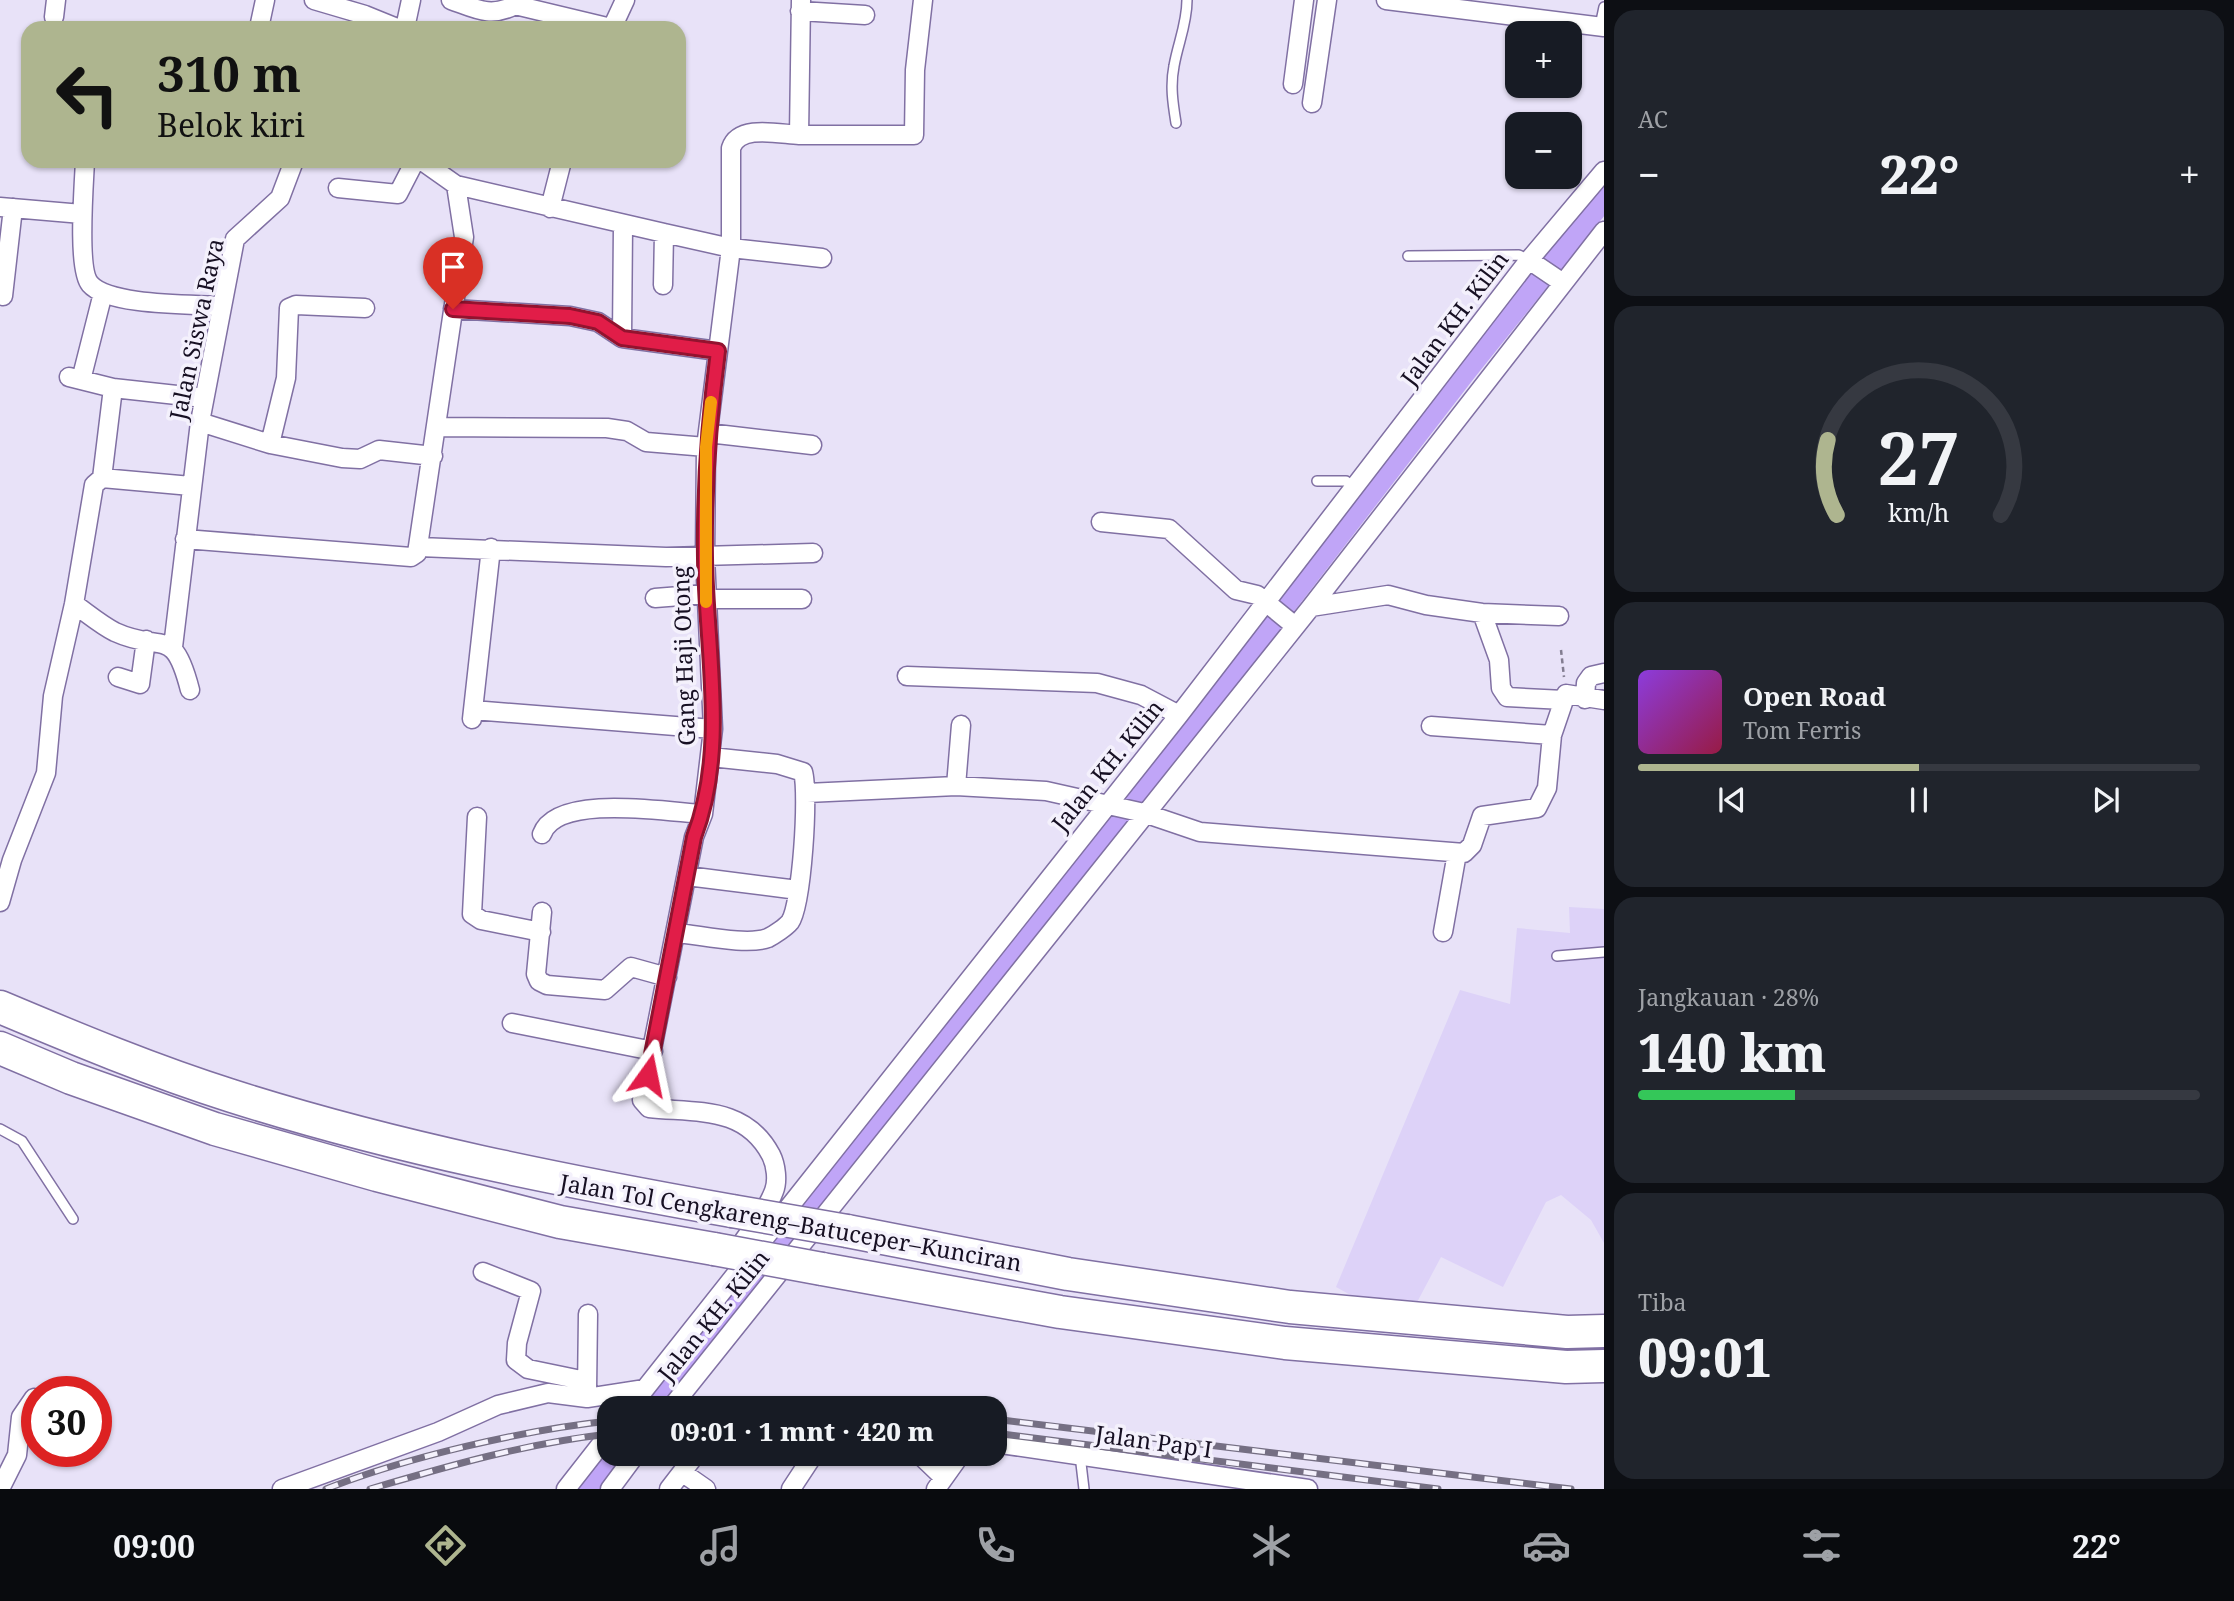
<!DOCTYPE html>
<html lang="id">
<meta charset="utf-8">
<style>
body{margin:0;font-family:"Noto Serif",serif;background:#20242c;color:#f1f3f6;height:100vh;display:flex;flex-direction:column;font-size:26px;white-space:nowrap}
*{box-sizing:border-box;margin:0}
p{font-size:23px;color:#9ea1a6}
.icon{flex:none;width:38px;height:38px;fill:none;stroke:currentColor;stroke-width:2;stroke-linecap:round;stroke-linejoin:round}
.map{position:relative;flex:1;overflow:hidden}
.sheet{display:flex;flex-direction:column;gap:10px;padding:10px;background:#0d0f14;width:630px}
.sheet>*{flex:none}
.guide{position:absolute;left:21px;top:21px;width:665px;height:147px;border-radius:21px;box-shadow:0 2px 5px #0004;background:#aeb58f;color:#111;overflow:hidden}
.tools{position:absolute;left:1505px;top:21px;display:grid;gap:14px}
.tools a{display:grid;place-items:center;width:77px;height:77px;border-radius:14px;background:#171b24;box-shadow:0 2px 5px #0004;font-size:35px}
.speed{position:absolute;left:21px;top:1376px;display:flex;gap:14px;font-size:35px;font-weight:700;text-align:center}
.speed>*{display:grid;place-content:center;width:91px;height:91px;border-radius:50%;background:#171b24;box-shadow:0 2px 5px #0004;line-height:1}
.speed .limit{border:10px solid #d22;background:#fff;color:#111}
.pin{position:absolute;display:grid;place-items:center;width:60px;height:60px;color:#fff;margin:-72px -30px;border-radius:50% 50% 50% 0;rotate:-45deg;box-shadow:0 0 7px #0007}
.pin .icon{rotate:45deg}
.me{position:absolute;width:77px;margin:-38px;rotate:12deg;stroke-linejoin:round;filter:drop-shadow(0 0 5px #0008)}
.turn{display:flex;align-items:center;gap:24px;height:147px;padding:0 21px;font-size:32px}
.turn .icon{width:91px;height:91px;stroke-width:2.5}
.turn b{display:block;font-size:49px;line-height:60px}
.big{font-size:52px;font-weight:800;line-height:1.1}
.sheet .card{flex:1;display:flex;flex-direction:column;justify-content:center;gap:10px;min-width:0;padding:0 24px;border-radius:21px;background:#20242c}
.sheet .dial{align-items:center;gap:0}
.dial svg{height:182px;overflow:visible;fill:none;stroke:#363941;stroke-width:7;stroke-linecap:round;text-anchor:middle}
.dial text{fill:#f1f3f6;stroke:none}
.song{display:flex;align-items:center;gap:21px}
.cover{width:84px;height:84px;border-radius:10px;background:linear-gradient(135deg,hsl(270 70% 55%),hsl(340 70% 35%))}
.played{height:7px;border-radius:4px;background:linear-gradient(90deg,#aeb58f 50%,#363941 50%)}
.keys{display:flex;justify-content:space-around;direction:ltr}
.heat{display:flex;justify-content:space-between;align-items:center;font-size:38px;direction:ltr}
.charge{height:10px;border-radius:5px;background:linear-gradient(90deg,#34c759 28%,#363941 0)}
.trip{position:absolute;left:597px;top:1396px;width:410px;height:70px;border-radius:21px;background:#171b24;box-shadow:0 2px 5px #0004;font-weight:800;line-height:70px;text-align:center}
.menu{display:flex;height:112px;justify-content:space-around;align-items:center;background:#090b0e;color:#9ea1a6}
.menu .icon{width:49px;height:49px}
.menu .active{color:#aeb58f}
.menu b{font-size:32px;color:#f1f3f6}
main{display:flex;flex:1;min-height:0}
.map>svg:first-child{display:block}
.built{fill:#ddd2f8}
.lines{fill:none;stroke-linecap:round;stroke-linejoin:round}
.river{stroke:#c0a5f7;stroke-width:28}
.lane-casing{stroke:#8070a3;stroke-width:12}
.street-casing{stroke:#8070a3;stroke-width:21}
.highway-casing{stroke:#8070a3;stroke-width:35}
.path{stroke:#837d91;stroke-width:2.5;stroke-dasharray:5 3.5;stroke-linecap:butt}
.lane{stroke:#fff;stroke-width:9}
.street{stroke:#fff;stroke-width:18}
.highway{stroke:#fff;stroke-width:32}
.rail-casing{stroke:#756f83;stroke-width:7}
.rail{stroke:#f4f1fc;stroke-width:4.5;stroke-dasharray:13;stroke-linecap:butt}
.highway-bridge-casing{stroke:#8070a3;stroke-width:35;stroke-linecap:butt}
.highway-bridge{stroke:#fff;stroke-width:32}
.route-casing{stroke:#92132f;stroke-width:18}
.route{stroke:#e11d48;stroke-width:12}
.slow{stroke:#f59e0b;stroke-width:12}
.labels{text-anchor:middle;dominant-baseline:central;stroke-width:7;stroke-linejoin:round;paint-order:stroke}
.street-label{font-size:23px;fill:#171023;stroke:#f4f1fc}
</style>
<main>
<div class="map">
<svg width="1604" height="1489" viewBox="0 0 1604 1489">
<rect width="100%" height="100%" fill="#e8e2f8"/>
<!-- built -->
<path class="built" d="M1569 907 1604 909V1243L1591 1220 1561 1195 1546 1202 1503 1287 1441 1257 1405 1325 1336 1287 1460 990 1510 1004 1517 928 1570 933Z"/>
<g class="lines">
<!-- river -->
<path class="river" d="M647 1409 1100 840 1462 371 1604 194
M584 1489 610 1454"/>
<defs>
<path id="lane" d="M1600 26 1604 7
M1176 123C1173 104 1170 86 1174 66 1178 43 1187 24 1187 0
M1408 256 1519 255 1529 260
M1317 481H1346L1354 488
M1557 956 1604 952
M0 1129 22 1141 73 1219
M1080 1455 1084 1489"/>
<path id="street" d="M314 0 365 15 397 28
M451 0C476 9 491 18 515 5L611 28
M1386 0 1604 27
M800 11 865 15
M54 17 56 0
M259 28 265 0
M405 28 411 0
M612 28 625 0
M1293 84 1304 0
M1312 103 1327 0
M799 135H914L915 70 923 0
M85 161C84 183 77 269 90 284 109 306 191 304 221 306
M422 161 456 185 664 233 663 285
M338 188 398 194 415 161
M0 207 82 214
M550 208 562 161
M664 233 731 248 822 258
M1529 260 1563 283
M3 296 13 208
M453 309 570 316 598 322 622 338 718 351
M622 338 623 226
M81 380 103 293
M113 388 204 398
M200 422 270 444 286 378 289 308 296 305 365 308
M437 427 607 428 627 431 646 442 706 447
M708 433 812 445
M270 444 342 458 360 459 379 450 433 456
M102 478 191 486
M1101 522 1169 529 1236 590 1257 595 1295 626
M185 539 411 557 417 553 464 237 456 185
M420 547 666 557 813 553
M655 598 706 594
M706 599H802
M74 604C87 613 101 625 115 632 163 654 173 624 190 690
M1311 607 1388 595 1426 605 1482 613 1559 616
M1482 613 1499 660 1501 688 1507 697 1564 700
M173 647 200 422 235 239 280 198 294 161
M907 676 1097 683 1141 695 1179 715
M118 677 140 684 146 640
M1585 699 1586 683 1591 676 1604 673
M473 710 713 729
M472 719 491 548
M1431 726 1552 735
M956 786 961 725
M807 793 956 786 1046 791 1144 813 1200 832 1464 853 1472 845 1482 816 1537 808 1547 788 1552 735 1566 694 1604 700
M477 817 472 914 481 920 541 932
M542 834C557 793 668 812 703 814
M687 876 798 890
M0 902 12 860 46 773 53 696 74 604 94 485 102 478 113 388 69 377
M542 912 536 974 539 981 547 985 605 990 631 967 667 977
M1443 932 1457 853
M677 933C700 935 747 946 768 938 774 935 786 927 790 922 802 905 809 793 803 772L777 764 711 757
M512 1023 653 1051
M731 1259C744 1238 765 1215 774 1191 778 1181 776 1165 771 1155 745 1106 698 1113 649 1108L642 1100 694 837 703 814 713 729 705 557 706 447 731 248V148C739 124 779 134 799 135L801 0
M483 1272 531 1291 517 1343 516 1360 528 1369 586 1381
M587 1391 588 1314
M629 1409 1179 715 1529 260 1604 171
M670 1409 1311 607 1604 231
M994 1443 1308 1489
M919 1454 944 1478
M683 1473 706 1489
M0 1489 17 1455 21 1417 34 1398
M282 1489 438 1432 498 1405 548 1393 587 1398 645 1389
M566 1489 609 1434
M610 1489 636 1454
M669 1489 696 1454
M791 1489 814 1454
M936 1489 961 1454"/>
<path id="highway" d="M0 1007C76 1039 153 1071 232 1096 395 1148 564 1181 732 1211
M0 1048 71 1078 215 1129 377 1175 560 1222 714 1249
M847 1231 1068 1274 1290 1307 1567 1332 1604 1331
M822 1269 1060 1312 1285 1343 1566 1367 1604 1366"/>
</defs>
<!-- lane casing -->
<use href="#lane" class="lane-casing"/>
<!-- street casing -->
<use href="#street" class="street-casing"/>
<!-- highway casing -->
<use href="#highway" class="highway-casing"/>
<!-- path -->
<path class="path" d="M1561 650 1564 677"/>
<!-- lane -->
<use href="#lane" class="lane"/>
<!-- street -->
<use href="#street" class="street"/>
<!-- highway -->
<use href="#highway" class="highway"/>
<defs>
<path id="rail" d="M768 1409H873
M994 1419 1571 1489
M994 1433 1438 1489
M326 1489C407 1457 523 1430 609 1421
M370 1489C448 1466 527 1443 609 1434"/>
</defs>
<!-- rail casing -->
<use href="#rail" class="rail-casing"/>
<!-- rail -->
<use href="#rail" class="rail"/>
<defs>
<path id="highway-bridge" d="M732 1211 847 1231
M714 1249 822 1269"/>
</defs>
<!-- highway-bridge casing -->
<use href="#highway-bridge" class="highway-bridge-casing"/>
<!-- highway-bridge -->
<use href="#highway-bridge" class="highway-bridge"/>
</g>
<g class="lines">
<defs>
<path id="route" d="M453 309 570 316 598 322 622 338 718 351C709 420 704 488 705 558 706 650 728 748 694 837L648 1075"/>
</defs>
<!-- route casing -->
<use href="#route" class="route-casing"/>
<!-- route -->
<use href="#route" class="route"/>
<!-- slow -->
<path class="slow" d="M706 602V447L711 402"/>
</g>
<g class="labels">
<!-- street labels -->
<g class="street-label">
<text transform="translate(1454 318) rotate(-53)">Jalan KH. Kilin</text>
<text transform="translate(196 329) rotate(-78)">Jalan Siswa Raya</text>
<text transform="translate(683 656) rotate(-92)">Gang Haji Otong</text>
<text transform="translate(1107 765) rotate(-51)">Jalan KH. Kilin</text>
<text transform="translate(791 1222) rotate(10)">Jalan Tol Cengkareng–Batuceper–Kunciran</text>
<text transform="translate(713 1315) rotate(-51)">Jalan KH. Kilin</text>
<text transform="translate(1154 1441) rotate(8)">Jalan Pap I</text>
</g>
</g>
</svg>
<div class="tools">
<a>+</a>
<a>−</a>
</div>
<div class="speed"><div class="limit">30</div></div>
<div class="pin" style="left:453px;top:309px;background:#d93025"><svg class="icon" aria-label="arrive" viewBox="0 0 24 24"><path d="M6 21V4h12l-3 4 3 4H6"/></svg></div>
<svg class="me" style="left:648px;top:1075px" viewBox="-20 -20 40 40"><path d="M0-17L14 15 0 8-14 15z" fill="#e11d48" stroke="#fff" stroke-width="4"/></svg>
<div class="trip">09:01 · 1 mnt · 420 m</div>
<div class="guide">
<div class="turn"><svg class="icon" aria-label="left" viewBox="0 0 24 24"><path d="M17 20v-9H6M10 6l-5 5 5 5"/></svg><div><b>310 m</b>Belok kiri</div></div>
</div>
</div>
<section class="sheet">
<div class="card"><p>AC</p>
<div class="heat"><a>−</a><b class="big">22°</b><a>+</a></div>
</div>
<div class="card dial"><svg viewBox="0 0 100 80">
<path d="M14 69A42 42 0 1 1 86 69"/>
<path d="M14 69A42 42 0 0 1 10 36" stroke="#aeb58f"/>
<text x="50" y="56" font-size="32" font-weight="700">27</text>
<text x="50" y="72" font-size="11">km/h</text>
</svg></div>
<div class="card">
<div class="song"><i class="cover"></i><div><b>Open Road</b><p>Tom Ferris</p></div></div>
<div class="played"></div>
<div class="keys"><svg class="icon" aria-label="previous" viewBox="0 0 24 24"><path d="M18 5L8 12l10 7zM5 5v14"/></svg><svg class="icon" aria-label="pause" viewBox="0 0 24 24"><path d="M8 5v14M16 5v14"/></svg><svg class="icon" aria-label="next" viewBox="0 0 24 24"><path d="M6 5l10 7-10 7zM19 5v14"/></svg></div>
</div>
<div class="card"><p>Jangkauan · 28%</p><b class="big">140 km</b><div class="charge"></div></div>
<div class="card"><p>Tiba</p><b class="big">09:01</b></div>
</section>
</main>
<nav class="menu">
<b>09:00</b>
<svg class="icon active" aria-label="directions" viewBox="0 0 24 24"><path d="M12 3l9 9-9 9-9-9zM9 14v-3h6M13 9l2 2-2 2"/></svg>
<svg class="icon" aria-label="music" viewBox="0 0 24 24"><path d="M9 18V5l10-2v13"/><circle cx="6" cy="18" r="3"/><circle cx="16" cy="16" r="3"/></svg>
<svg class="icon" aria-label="phone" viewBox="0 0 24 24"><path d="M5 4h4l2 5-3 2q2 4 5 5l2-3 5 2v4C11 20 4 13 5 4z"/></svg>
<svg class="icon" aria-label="climate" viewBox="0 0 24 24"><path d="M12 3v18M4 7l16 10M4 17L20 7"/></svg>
<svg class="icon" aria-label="car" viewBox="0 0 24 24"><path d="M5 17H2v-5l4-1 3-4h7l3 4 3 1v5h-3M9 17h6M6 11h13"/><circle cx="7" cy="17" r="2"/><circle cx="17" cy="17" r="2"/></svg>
<svg class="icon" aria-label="filters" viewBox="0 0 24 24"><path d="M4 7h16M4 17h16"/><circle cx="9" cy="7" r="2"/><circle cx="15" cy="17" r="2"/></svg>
<b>22°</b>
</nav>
